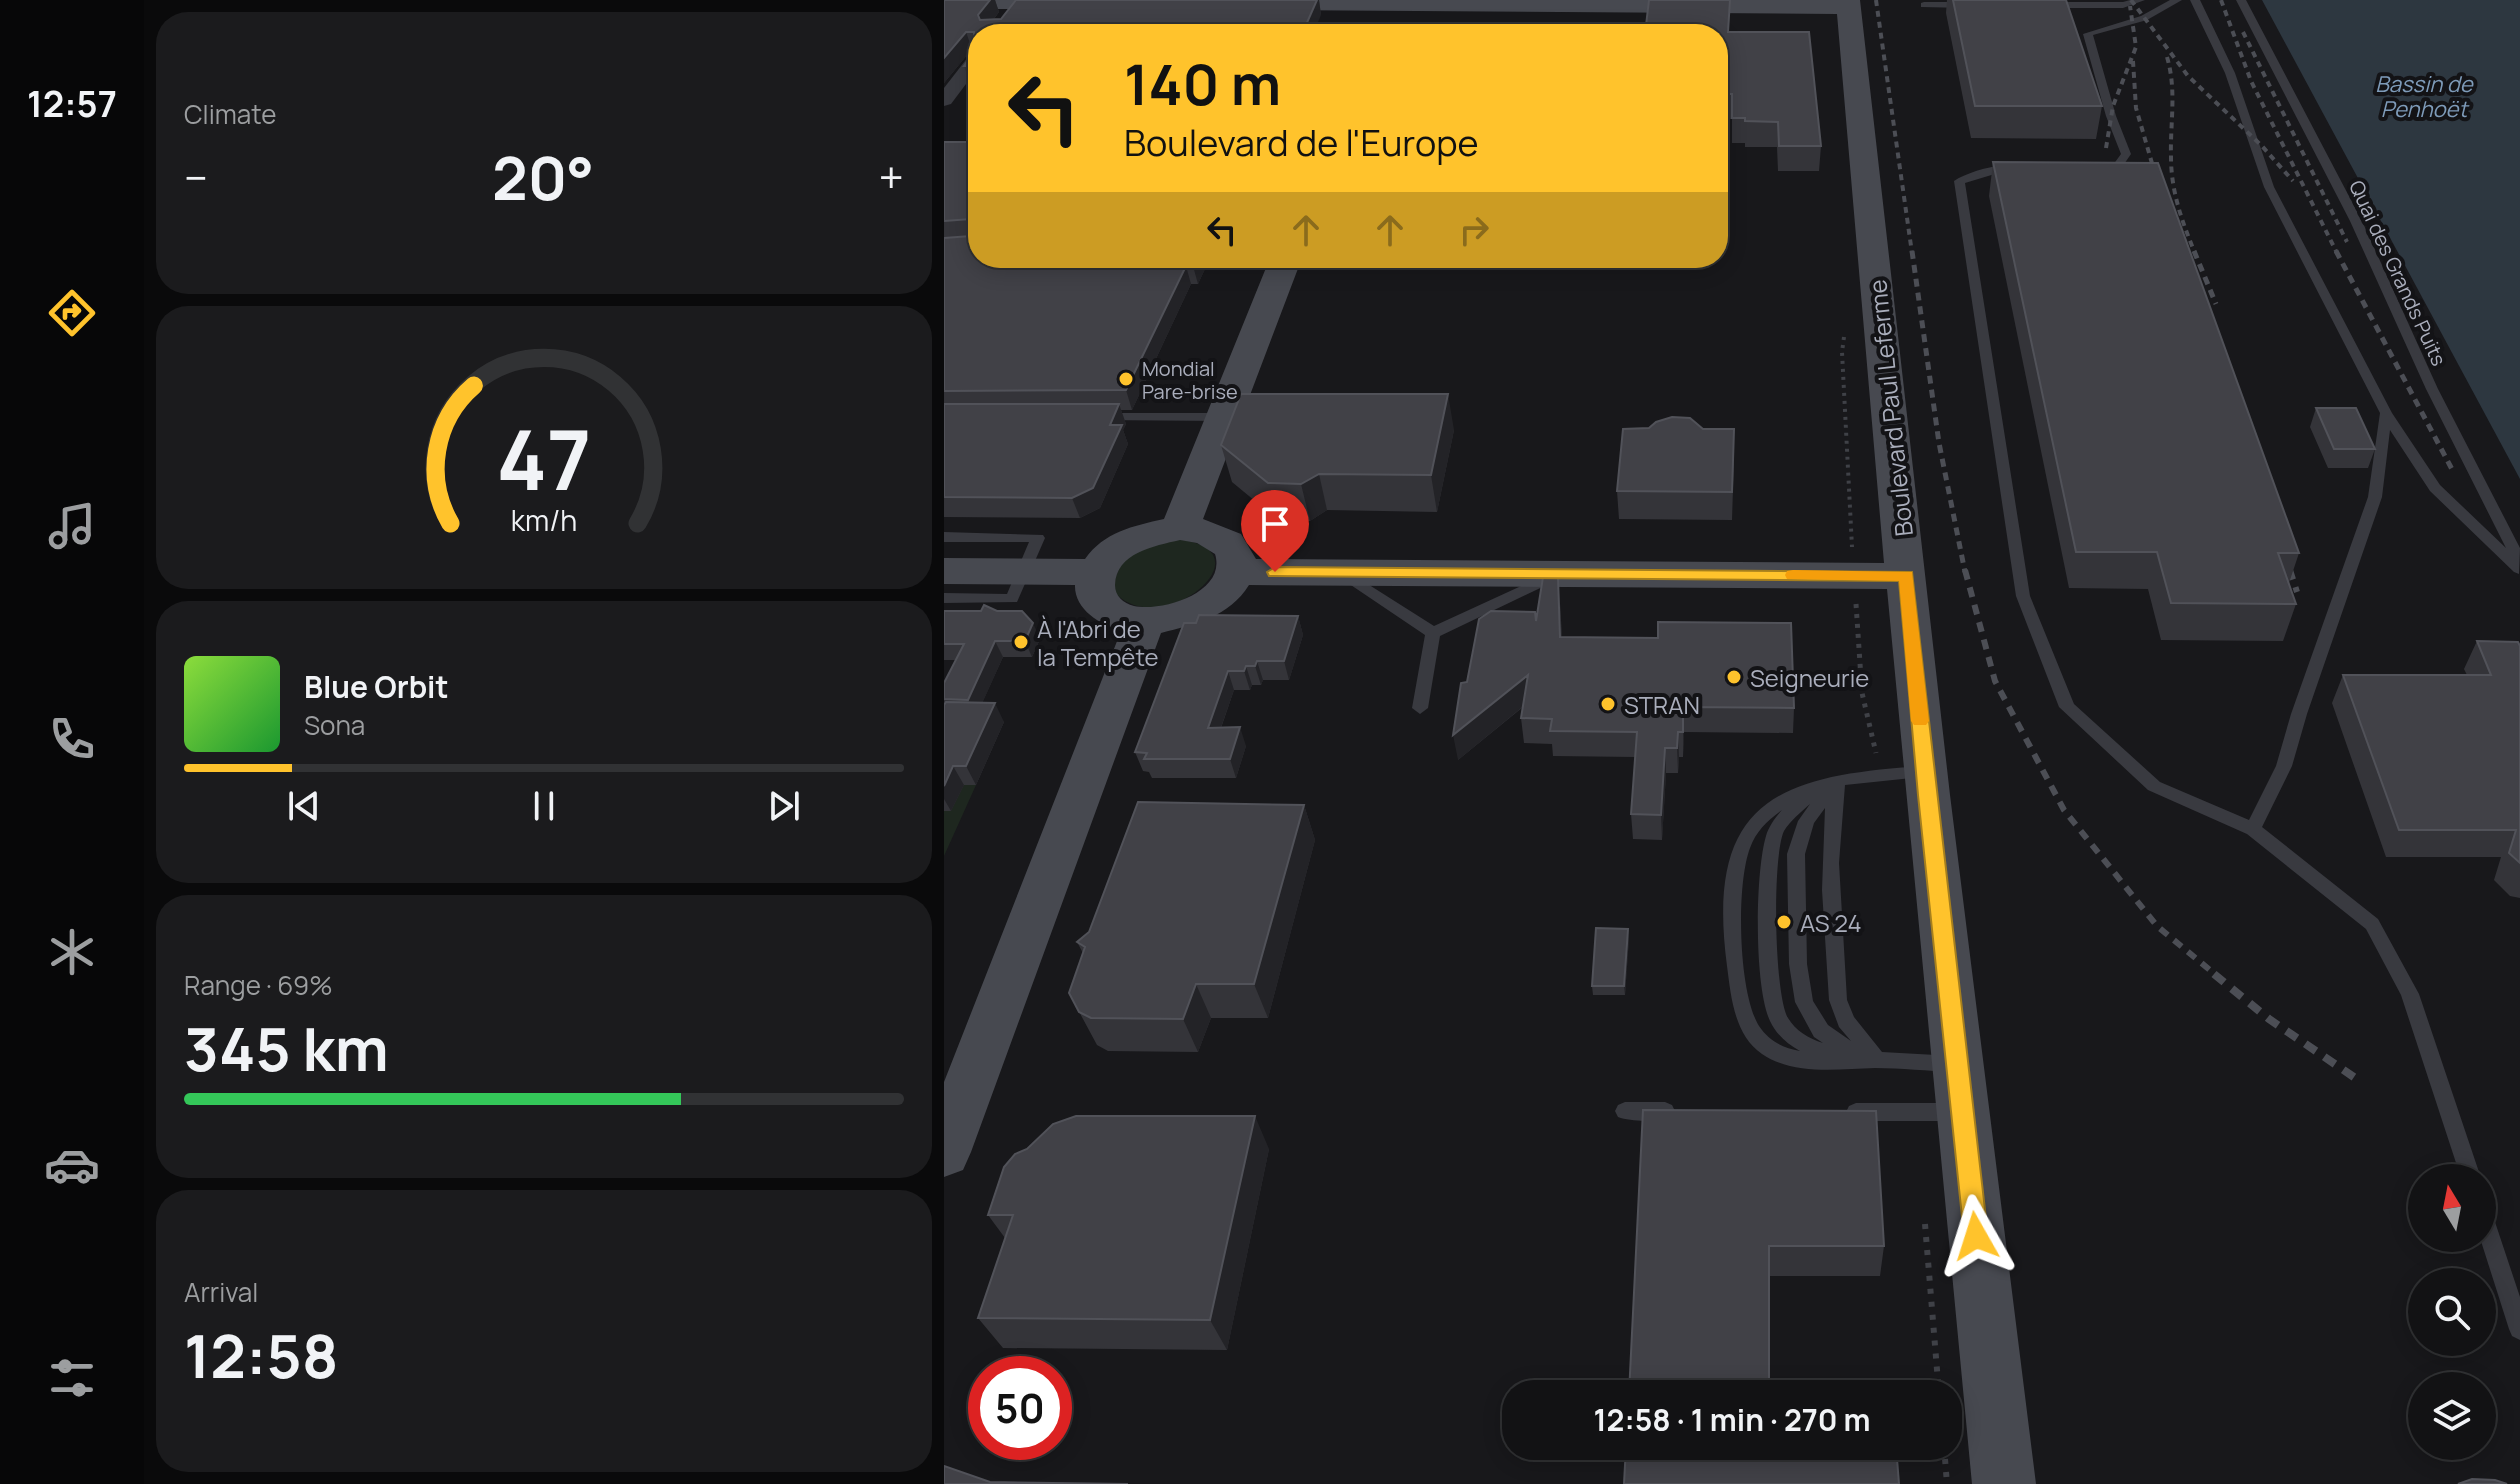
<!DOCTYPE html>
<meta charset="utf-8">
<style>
body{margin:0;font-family:Manrope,sans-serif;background:#1b1b1d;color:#f1f3f6;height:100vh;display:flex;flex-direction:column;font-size:30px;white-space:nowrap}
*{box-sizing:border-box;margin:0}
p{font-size:26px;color:#9c9ea0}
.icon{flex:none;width:44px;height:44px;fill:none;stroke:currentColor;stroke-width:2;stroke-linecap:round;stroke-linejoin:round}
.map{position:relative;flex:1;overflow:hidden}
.details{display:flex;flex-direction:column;gap:12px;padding:12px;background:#0a0a0b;width:800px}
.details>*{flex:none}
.banner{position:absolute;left:24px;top:24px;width:760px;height:244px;border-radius:32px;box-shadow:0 4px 20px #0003,0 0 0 2px #313234;background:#ffc32c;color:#111;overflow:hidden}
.needle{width:52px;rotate:350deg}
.tools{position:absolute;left:1464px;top:1164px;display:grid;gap:16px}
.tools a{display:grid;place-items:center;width:88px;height:88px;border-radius:50%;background:#121214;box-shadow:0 4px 20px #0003,0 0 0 2px #313234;font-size:40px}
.speed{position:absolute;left:24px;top:1356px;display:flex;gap:16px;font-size:40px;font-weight:700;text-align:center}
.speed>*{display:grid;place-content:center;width:104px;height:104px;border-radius:50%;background:#121214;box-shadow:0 4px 20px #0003,0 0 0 2px #313234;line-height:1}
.speed .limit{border:12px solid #d22;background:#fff;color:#111}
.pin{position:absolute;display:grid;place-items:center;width:68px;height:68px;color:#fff;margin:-82px -34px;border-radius:50% 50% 50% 0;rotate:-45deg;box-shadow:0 0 8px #0007}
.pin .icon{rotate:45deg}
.me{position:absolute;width:88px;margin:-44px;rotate:354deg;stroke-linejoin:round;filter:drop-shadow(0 0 6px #0008)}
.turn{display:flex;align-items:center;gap:28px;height:168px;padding:0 24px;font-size:36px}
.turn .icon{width:104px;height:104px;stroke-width:2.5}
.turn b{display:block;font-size:56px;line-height:68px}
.lanes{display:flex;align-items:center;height:76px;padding:0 24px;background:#0003;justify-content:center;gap:40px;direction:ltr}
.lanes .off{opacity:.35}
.big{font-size:60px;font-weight:700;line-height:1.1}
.details .widget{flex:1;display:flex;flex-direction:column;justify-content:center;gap:12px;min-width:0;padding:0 28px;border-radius:32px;background:#1b1b1d}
.details .dial{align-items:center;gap:0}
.dial svg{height:208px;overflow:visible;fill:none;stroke:#313234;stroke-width:7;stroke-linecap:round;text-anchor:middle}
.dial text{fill:#f1f3f6;stroke:none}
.song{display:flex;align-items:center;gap:24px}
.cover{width:96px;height:96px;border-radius:12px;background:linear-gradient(135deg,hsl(90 70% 55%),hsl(130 70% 35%))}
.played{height:8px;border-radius:4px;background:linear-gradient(90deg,#ffc32c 15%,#313234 15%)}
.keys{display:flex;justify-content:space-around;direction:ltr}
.heat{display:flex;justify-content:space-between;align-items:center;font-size:44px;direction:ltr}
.charge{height:12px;border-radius:6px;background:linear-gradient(90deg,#34c759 69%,#313234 0)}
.trip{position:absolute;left:558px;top:1380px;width:460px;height:80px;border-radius:32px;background:#121214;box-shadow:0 4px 20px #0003,0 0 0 2px #313234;font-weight:700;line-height:80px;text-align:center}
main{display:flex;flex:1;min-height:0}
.menu{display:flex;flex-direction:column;width:144px;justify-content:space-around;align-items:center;background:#070708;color:#9c9ea0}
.menu .icon{width:56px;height:56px}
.menu .on{color:#ffc32c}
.menu b{font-size:36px;color:#f1f3f6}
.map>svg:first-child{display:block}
.green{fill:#1e271f}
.water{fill:#2d3740}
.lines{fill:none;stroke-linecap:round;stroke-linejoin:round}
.path-far2{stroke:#3f4147;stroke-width:4;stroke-dasharray:3 5;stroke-linecap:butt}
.path-far1{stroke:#3f4147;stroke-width:5;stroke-dasharray:4 6;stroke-linecap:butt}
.path{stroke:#3f4147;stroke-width:6;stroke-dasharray:5 8;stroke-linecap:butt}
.lane{fill:#393a40;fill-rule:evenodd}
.street{fill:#393a40;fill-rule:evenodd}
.secondary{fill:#474950;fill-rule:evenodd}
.rail-far3{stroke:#4c4e55;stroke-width:4;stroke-dasharray:6 5;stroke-linecap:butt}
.rail-far2{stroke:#4c4e55;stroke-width:5;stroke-dasharray:8 6;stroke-linecap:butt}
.rail-far1{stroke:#4c4e55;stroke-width:6;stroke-dasharray:10 8;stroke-linecap:butt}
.rail{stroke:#4c4e55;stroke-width:8;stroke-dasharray:13 10;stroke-linecap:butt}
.wall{fill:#343439}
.shaded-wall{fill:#232327}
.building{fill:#414147;stroke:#515259;stroke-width:2}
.route{fill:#ffc32c;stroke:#a67f1d;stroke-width:2}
.slow{fill:#f59e0b}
.poi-dot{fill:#ffc32c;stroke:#131316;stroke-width:3}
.labels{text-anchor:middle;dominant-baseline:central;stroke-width:8;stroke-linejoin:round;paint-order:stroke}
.far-street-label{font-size:20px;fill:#aaaebc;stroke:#131316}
.far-poi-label{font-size:20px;fill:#aaaebc;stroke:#131316;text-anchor:start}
.far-water-label{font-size:22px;font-style:italic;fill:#7e9bb9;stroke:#131316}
.street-label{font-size:24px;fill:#aaaebc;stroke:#131316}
.poi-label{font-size:24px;fill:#aaaebc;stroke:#131316;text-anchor:start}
</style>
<main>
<nav class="menu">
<b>12:57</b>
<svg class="icon on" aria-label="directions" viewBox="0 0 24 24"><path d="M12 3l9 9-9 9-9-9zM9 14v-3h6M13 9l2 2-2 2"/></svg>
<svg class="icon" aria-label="music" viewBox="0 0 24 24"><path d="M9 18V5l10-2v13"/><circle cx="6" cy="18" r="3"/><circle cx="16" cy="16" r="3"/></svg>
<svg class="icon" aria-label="phone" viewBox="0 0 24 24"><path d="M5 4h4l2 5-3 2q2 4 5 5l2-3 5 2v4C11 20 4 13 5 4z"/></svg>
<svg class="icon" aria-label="climate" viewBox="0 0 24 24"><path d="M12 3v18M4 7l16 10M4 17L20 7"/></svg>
<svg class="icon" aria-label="car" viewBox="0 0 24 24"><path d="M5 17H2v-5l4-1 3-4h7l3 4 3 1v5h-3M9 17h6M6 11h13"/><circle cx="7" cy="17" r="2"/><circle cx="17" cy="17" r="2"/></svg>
<svg class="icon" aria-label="filters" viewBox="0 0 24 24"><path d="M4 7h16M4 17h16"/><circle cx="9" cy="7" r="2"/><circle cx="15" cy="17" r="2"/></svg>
</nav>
<section class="details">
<div class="widget"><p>Climate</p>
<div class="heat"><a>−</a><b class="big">20°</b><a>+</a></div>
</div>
<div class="widget dial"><svg viewBox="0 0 100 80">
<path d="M14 69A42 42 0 1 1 86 69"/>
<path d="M14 69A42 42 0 0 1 23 16" stroke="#ffc32c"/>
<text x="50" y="56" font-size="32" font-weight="700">47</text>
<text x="50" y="72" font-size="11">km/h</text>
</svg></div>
<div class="widget">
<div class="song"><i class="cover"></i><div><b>Blue Orbit</b><p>Sona</p></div></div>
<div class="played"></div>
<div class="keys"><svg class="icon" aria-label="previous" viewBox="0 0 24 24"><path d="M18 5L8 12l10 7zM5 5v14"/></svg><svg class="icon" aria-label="pause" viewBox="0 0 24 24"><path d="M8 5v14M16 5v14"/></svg><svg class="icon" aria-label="next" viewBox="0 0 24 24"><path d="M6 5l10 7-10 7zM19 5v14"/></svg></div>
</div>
<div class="widget"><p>Range · 69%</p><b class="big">345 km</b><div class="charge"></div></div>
<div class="widget"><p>Arrival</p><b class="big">12:58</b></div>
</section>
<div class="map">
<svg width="1576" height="1484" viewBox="0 0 1576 1484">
<rect width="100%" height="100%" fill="#18181b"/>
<!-- green -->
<path class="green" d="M228 539C336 546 213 650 167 588L181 555Z
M20 785H32L0 856V811H7Z"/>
<!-- water -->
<path class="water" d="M1318 0H1576V479Z"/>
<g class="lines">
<!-- path-far2 -->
<path class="path-far2" d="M900 337 898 352 908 547"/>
<!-- path-far1 -->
<path class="path-far1" d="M912 604 918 693 932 753"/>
<!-- path -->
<path class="path" d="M981 1224 995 1394
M1000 1446 1003 1484"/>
<!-- lane -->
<path class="lane" d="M1186 0H1201L1179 8H1102L1097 5 1102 2H1179Z
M1226 0H1238L1203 20 1149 35 1172 116 1187 154 1176 170H1153V166L1169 165 1177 154 1162 116 1139 34 1197 16Z
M1246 0H1256L1291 73 1330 187 1448 413 1496 485 1562 548 1482 389 1406 221 1292 0H1302L1418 221 1494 389 1576 548 1575 574 1570 572 1486 491 1446 430 1438 497 1363 714 1348 766 1318 827 1434 919 1475 994 1537 1178H1517L1457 995 1422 929 1303 834 1204 790 1115 707 1072 596 1010 181C1024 172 1060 160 1075 169L1074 171 1054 173 1021 183 1086 596 1130 704 1216 782 1305 820 1332 766 1347 714 1424 497 1436 413 1320 187 1281 73Z
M980 2H1023L1028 5 1023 8 977 7V3Z
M158 413H280L286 417 280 421 153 420V414Z
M0 532 99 535 101 538 73 602 0 603V593L63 594 85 542H0Z
M400 569 490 626 601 575H611L613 578 611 581 496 636 484 708 476 714 468 708 481 635 395 577 393 574 395 571Z
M981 766 987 768 989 772 987 776 901 785 895 863 903 1000 910 1017 938 1052 1010 1056 1017 1058 1020 1064 1017 1070 1010 1072C984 1071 957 1068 931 1068 895 1069 850 1076 818 1054 790 1035 787 996 783 966 761 800 834 775 981 766ZM866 804 854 821 843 854 845 964 851 1002 870 1037 879 1043C865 1039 851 1030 844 1018 830 994 828 856 840 831 846 821 857 812 866 804ZM881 808 878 890 885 1000 895 1027 907 1041 884 1025 869 1001 863 964 861 854 870 823ZM838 810C831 818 825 826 822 836 811 873 810 987 826 1021 832 1034 843 1044 856 1051 839 1048 825 1041 815 1026 794 992 792 885 806 848 812 831 824 820 838 810Z
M681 1102H721L728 1105 731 1111 728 1117C714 1122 688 1122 674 1117L671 1111 674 1105Z
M912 1103H1013L1020 1106 1023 1112 1020 1118 1013 1121H912L905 1118 902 1112 905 1106Z
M1538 1203 1545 1206 1548 1213 1576 1297V1340L1568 1336 1565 1329 1536 1238H1538Z"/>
<!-- street -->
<path class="street" d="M34 51V68L7 104 0 106V88L28 52Z"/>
<!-- secondary -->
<path class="secondary" d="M0 0H141L142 2 139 7 130 9H0Z
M304 0H916L1006 795 1092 1484H1028L943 589 305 585C285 617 251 624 217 633L27 1152 19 1170 0 1177V1082L177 631C156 625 130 609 131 585L0 584V558L141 559C160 532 189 526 220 519L326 258H358L259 519 297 534 312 559 940 563 893 14 314 10 305 8 302 3ZM236 540 253 543 271 554C283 592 219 612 190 606 179 603 171 596 171 585 172 553 210 546 236 540Z"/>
<!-- rail-far3 -->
<path class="rail-far3" d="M932 0 968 253
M1187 0 1244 76 1318 146 1349 181
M1277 0 1307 81 1393 253
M1299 32 1403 242
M1223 57C1233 91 1226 122 1227 157 1227 191 1238 222 1251 253
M1189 61 1192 108 1214 184
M1162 148 1169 106 1192 47 1186 6"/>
<!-- rail-far2 -->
<path class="rail-far2" d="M968 251 995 443 1021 572
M1250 251 1272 304
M1392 251 1510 473
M1341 555 1347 572"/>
<!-- rail-far1 -->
<path class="rail-far1" d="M1021 570 1051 681 1120 810 1213 926 1273 976
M1346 570 1353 592"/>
<!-- rail -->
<path class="rail" d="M1270 974 1325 1019 1417 1082"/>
</g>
<!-- wall -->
<path class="wall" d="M0 0H51L55 12 50 19H57L72 0H375L377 15 34 34V83H26L20 66 31 51V49H28L0 83Z
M1003 0H1122L1158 106 1152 139 1027 138 1002 13Z
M785 32 877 146 875 171H834L833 147H801V143H788V119H774V34Z
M0 142 266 258 254 284H247L188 410H177L182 424 179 430 184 444 156 508 136 518 0 517Z
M1049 162 1355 553 1345 583 1352 604 1339 641 1217 640 1204 589 1125 588 1045 196Z
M1372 408 1431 449 1424 468H1384L1366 427Z
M510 430 493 512 383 510 366 521 334 520 288 482 277 445Z
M790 457 788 520 675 519 673 491Z
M616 603 618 637 850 708 849 733 740 732 739 757H735L734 773H722L718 840 689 839 687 814 691 757 609 756 608 744 580 743 577 718 579 707 514 760 523 682 592 621Z
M0 611 96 639 88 657H59L38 703 60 722 32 785H20L7 811H0V683L12 660H0Z
M354 616 359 635 345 680H319L317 685H308L306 690H290L277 728 302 746 292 778H208L205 772 199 771 191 752 252 623Z
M1533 641 1576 646V898L1566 896 1550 880 1557 857H1442L1388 703 1399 675H1523L1520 669Z
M360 805 371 840 324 1018H267L254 1052 164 1051 153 1045 125 993 139 953 133 942Z
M685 938 681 995H649L648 986Z
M699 1110 940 1246 936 1276H825Z
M325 1149 283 1350 59 1348 34 1318 61 1238 44 1215Z"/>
<!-- shaded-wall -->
<path class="shaded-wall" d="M46 0H51L55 12 40 32 34 15Z
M373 0H375L377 15 369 34H358Z
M22 32 28 49 0 83V58Z
M253 258H266L254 284 249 266Z
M242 266 247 284 188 410 182 390Z
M504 394 510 430 493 512 487 475Z
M175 404 182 424 179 430 184 444 156 508 136 518 128 498Z
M375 474 383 510 366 521 357 484Z
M614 578 616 603 619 662 616 637Z
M354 616 359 635 345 680 340 661Z
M89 623 96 639 88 657 81 641Z
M51 641 59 657 32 717 24 700Z
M313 661 319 680 317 685 311 666Z
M302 666 308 685 306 690 300 671Z
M284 671 290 690 270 747 264 728Z
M584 675 587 700 514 760 509 735Z
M51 703 60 722 32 785 22 766Z
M739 707 740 732 739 757Z
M296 727 302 746 292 778 286 759Z
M734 732 735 757 734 773 733 748Z
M721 748 722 773 718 840 717 815Z
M9 766 20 785 7 811 0 799V786Z
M360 805 371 840 324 1018 310 984Z
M684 929 685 938 681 995 680 986Z
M252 984 267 1018 254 1052 239 1019Z
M311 1116 325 1149 283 1350 266 1320Z"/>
<!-- building -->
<path class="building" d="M0 0H46L34 15 36 20 57 19 72 0H373L358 34H34V66H20L31 51 30 32H22L0 58Z
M705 0H786L784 32H865L877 146H835L834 122 801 121V118H788V94H774V34H701Z
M1009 0H1122L1158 106H1031Z
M0 142H34V258H253L249 266H242L182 390 0 391V238L27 236 30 233V222L27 219 0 221Z
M1049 162 1214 163 1355 553H1334L1352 604 1227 603 1213 552H1132Z
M297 394H504L487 475 375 474 357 484 324 483 277 445Z
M0 404H175L166 425H178L149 488 128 498 0 497Z
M1372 408H1412L1431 449H1390Z
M728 417 746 418 759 429H790L788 492 673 491 679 429 705 428 712 422Z
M599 577 614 578 616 637 714 638V622L847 623 850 708 739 707V732H734L733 748H721L717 815 687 814 693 732 606 731 608 719 577 718 584 675 509 735 517 683 523 682 535 619 547 611 591 612 592 621Z
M40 605 53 611H78L89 623 81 641H51L24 700 0 699V683L20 644H0V611H37Z
M255 615 354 616 340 661H313L311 666H302L300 671H284L264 728 296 727 286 759H200L203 753 191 752 240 623H252Z
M1533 641 1574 642 1576 646V863L1565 853 1572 830H1455L1399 675H1547Z
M2 702 51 703 22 766H9L0 786V705Z
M194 802 360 805 310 984H252L239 1019 147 1018 135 1012 125 993 141 947 133 942 145 932Z
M652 928 684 929 680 986H648Z
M699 1110 932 1111 940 1246H825V1394H685Z
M132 1116H311L266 1320 34 1318 69 1215H44L60 1167 71 1154 83 1149 109 1124Z
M682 1446H952L955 1484H680Z
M0 1466 46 1482 184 1484H0Z
M1528 1479 1551 1480 1563 1484H1514Z"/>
<!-- route -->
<path class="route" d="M331 567 968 572 1044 1236 1041 1244 1032 1247 1024 1244 1020 1236 974 795 955 581 325 576 323 572Z"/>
<!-- slow -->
<path class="slow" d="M849 570 968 572 985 721 982 725H970L967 721 955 581 843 579 841 575 843 571Z"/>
<!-- markers -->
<g class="poi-dot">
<circle cx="182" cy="379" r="8"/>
<circle cx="77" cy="642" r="8"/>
<circle cx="790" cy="677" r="8"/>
<circle cx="664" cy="704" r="8"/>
<circle cx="840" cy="922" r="8"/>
</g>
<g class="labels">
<!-- far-street labels -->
<g class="far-street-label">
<text transform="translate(1454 273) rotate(65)">Quai des Grands Puits</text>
</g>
<!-- far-poi labels -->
<g class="far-poi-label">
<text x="198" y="368">Mondial<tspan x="198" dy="23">Pare-brise</tspan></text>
</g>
<!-- far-water labels -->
<g class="far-water-label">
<text x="1480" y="84">Bassin de<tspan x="1480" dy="25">Penhoët</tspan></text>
</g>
<!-- street labels -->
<g class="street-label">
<text transform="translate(946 408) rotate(-96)">Boulevard Paul Leferme</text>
</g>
<!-- poi labels -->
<g class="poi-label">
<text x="93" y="628">À l'Abri de<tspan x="93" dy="28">la Tempête</tspan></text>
<text x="806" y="677">Seigneurie</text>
<text x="680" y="704">STRAN</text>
<text x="856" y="922">AS 24</text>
</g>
</g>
</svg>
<div class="tools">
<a><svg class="needle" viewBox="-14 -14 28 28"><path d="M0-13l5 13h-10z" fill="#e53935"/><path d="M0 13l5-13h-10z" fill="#9c9ea0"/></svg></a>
<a><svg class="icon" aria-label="search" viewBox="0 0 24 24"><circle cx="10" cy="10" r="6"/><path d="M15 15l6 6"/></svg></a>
<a><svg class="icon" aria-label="layers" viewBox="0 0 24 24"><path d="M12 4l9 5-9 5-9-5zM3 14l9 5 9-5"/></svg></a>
</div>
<div class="speed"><div class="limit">50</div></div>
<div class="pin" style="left:331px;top:572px;background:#d93025"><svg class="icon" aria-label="arrive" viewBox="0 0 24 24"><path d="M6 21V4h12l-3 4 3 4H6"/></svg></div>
<svg class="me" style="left:1032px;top:1236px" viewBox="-20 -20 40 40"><path d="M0-17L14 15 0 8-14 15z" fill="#ffc32c" stroke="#fff" stroke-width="4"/></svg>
<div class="trip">12:58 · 1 min · 270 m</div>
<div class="banner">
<div class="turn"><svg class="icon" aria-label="left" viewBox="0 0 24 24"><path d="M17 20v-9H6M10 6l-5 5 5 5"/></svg><div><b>140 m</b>Boulevard de l'Europe</div></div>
<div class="lanes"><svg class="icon" aria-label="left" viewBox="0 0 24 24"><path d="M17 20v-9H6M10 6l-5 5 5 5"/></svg><svg class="icon off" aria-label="ahead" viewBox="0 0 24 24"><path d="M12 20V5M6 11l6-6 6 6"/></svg><svg class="icon off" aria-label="ahead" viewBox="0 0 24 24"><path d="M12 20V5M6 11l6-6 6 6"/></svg><svg class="icon off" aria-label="right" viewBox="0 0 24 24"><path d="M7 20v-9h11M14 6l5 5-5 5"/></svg></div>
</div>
</div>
</main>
